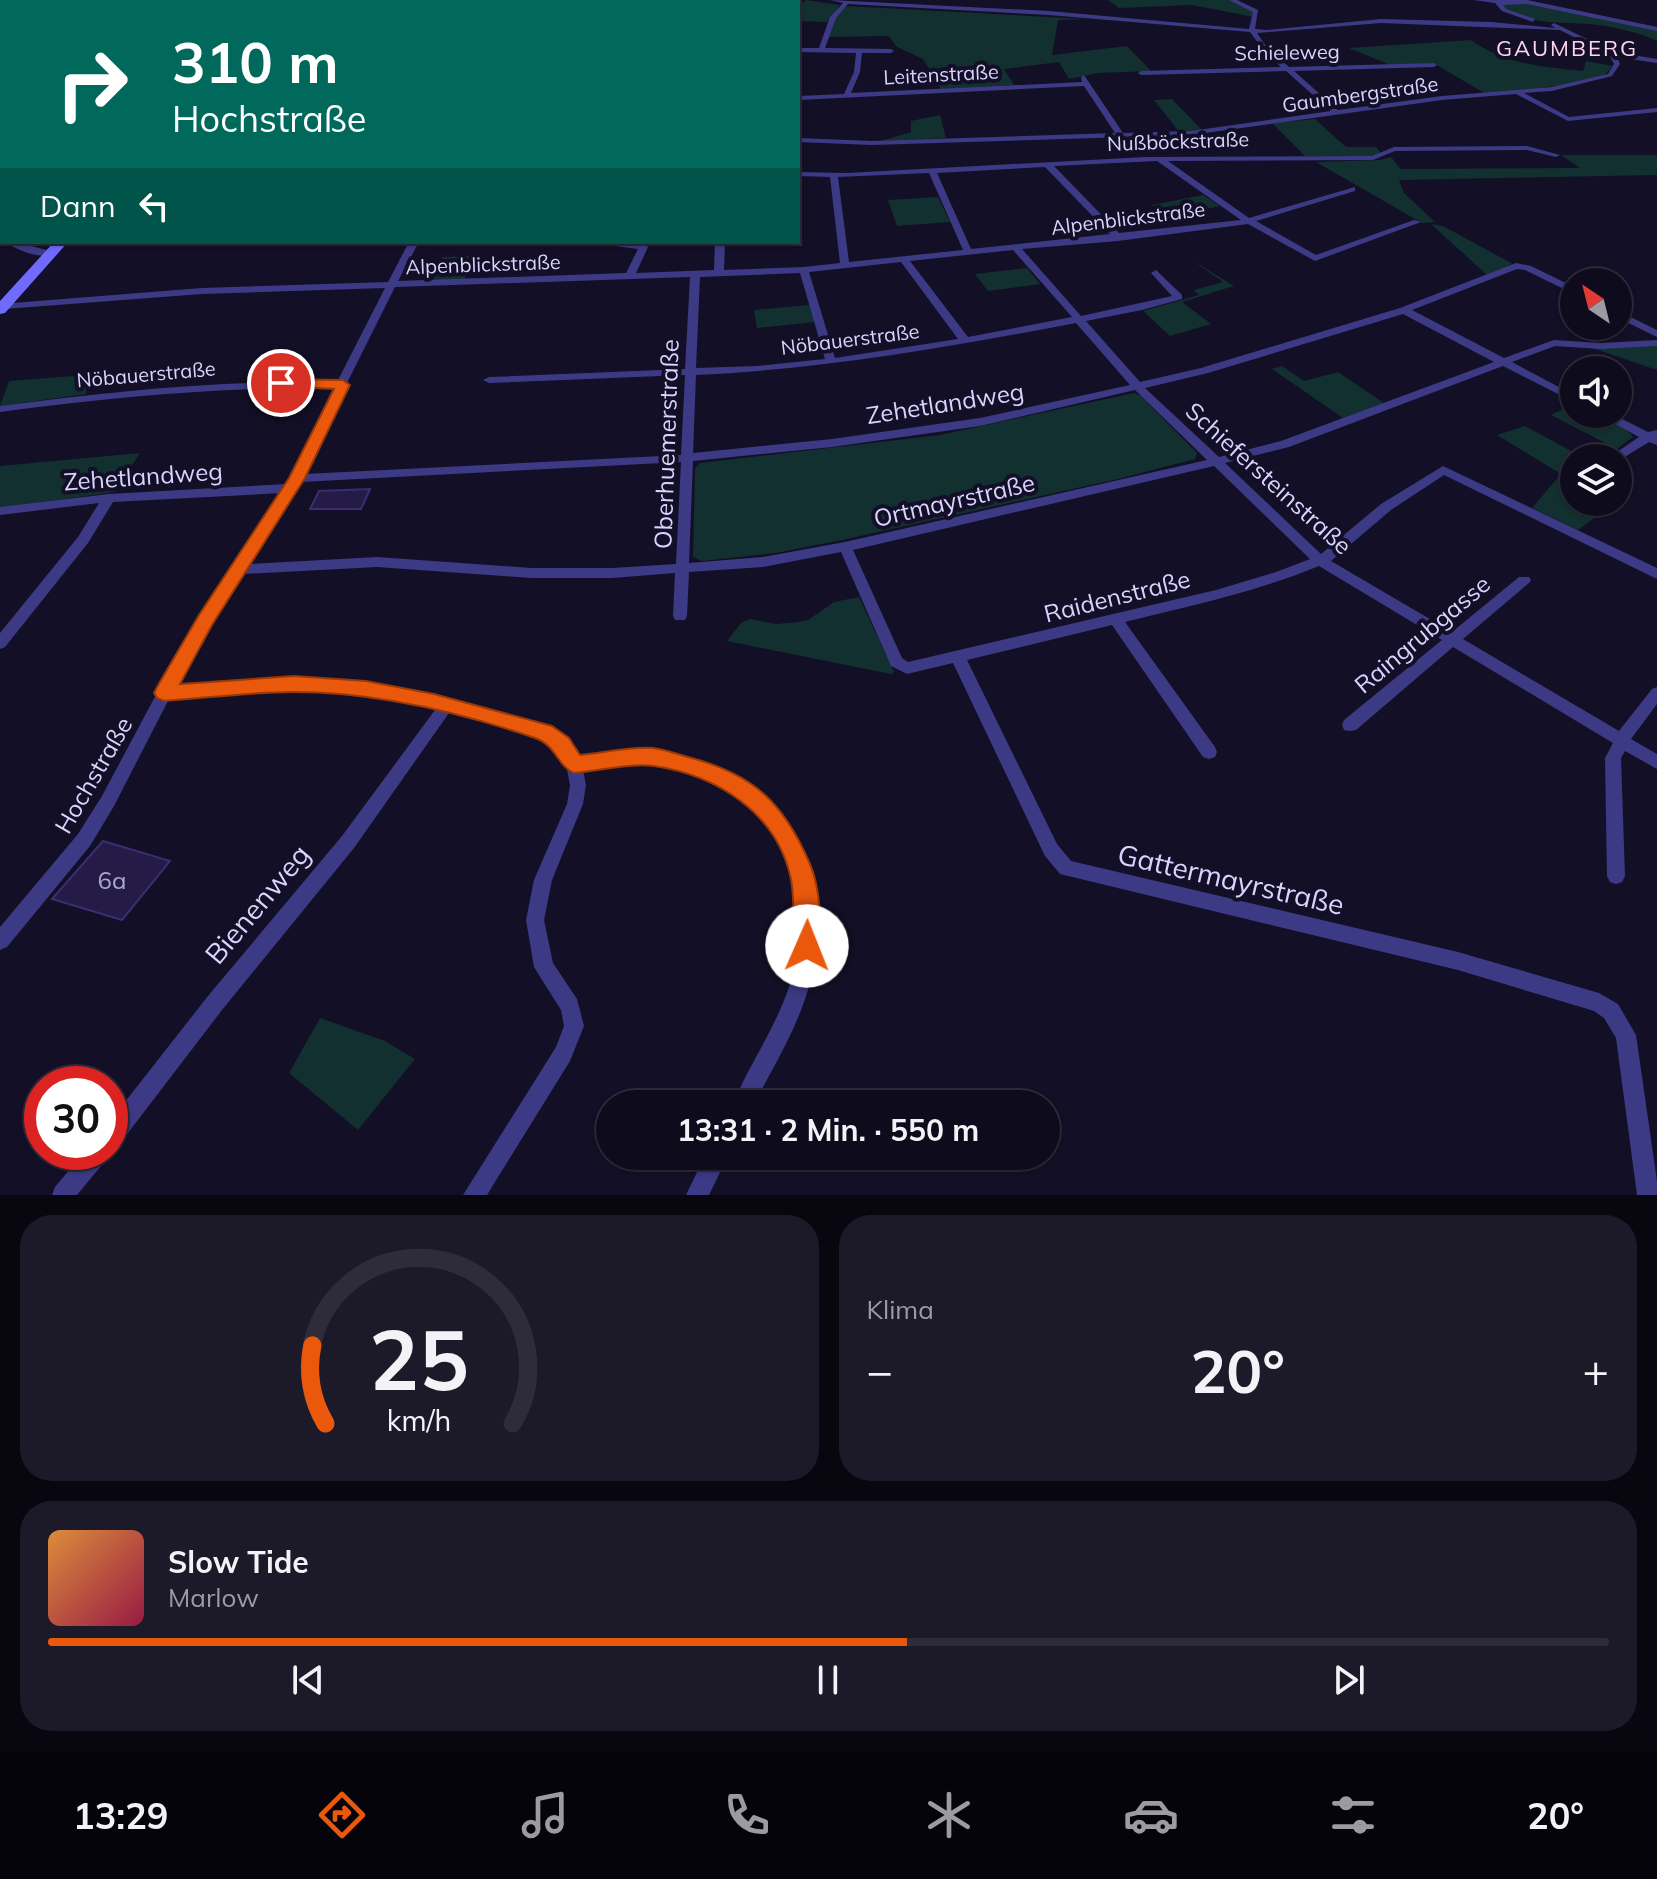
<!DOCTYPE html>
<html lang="de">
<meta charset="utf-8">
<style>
body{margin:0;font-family:Mulish,sans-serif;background:#1c1929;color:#f1f3f6;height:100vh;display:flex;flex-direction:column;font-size:30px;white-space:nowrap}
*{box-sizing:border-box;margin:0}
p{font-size:26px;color:#9b9ba3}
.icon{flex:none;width:44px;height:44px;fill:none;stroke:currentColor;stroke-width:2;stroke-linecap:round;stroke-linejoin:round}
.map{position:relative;height:1195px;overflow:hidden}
.sheet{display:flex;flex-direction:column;gap:20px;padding:20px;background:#08060f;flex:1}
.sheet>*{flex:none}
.top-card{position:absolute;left:0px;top:0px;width:800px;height:244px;box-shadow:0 2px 6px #0004,0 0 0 2px #2e2b3b;background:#00695c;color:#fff;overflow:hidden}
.needle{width:52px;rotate:325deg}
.controls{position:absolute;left:1560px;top:268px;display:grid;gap:16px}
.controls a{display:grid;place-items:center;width:72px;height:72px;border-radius:50%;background:#0e0b1c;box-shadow:0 2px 6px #0004,0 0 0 2px #2e2b3b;font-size:40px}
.speed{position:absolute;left:24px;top:1066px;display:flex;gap:16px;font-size:40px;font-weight:700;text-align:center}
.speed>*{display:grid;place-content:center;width:104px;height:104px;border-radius:50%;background:#0e0b1c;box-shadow:0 2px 6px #0004,0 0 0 2px #2e2b3b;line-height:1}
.speed .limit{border:12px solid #d22;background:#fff;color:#111}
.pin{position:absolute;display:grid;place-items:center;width:68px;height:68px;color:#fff;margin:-34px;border:4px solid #fff;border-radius:50%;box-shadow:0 2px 8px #0007}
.me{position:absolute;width:88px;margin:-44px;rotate:1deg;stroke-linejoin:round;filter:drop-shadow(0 0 6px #0008)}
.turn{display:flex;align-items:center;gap:28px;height:168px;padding:0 40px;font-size:36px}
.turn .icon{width:104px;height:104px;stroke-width:2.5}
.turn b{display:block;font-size:56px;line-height:68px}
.then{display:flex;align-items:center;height:76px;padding:0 40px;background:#0003;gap:16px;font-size:30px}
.big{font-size:60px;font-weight:700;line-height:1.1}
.sheet .card{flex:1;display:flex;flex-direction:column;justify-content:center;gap:12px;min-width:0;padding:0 28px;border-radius:32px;background:#1c1929}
.sheet .dial{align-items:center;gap:0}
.dial svg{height:208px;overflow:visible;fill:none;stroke:#2e2b3b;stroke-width:7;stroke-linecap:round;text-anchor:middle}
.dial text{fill:#f1f3f6;stroke:none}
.song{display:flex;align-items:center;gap:24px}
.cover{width:96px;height:96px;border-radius:12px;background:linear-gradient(135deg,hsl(30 70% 55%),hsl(340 70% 35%))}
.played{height:8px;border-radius:4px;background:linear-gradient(90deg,#ea580c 55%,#2e2b3b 55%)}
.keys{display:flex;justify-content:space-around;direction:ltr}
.heat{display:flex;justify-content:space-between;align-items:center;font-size:44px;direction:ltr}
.sheet .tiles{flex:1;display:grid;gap:20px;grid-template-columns:1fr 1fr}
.card:last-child{grid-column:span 2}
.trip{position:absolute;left:596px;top:1090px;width:464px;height:80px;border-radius:40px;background:#0e0b1c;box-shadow:0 2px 6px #0004,0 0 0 2px #2e2b3b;font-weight:700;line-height:80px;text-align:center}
.dock{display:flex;height:128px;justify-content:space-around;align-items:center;background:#06040b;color:#9b9ba3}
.dock .icon{width:56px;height:56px}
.dock .selected{color:#ea580c}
.dock b{font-size:36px;color:#f1f3f6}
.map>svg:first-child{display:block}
.green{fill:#12302f}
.building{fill:#241b47;stroke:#3b2d73;stroke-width:2}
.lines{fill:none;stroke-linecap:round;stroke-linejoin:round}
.street{fill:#3d3a85;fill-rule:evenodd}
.secondary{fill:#6f6bff;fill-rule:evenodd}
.route{fill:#ea580c;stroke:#983908;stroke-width:2}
.labels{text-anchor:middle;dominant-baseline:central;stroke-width:8;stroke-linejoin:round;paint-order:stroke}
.far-street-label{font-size:20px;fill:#d9d4ff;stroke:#130f26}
.far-neighbourhood-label{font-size:22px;letter-spacing:2px;fill:#ffd6f0;stroke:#130f26}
.street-label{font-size:24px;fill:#d9d4ff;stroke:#130f26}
.near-number-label{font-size:24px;fill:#aca6d1}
.near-street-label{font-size:28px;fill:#d9d4ff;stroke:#130f26}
</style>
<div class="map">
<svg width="1657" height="1195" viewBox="0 0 1657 1195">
<rect width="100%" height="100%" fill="#130f26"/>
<!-- green -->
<path class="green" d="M806 0 840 5 827 22 798 21V6Z
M1108 0H1228L1242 4 1255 13 1254 17 1192 5 1119 8Z
M1524 2 1657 29V41C1639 32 1610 26 1590 24 1567 22 1516 25 1501 4Z
M845 6 1086 19 1058 20 1052 55 1127 46 1151 71 1099 73 1069 79 1059 62 1004 69 1014 85 941 89 923 59 897 47 889 36 829 37 835 17Z
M1471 40C1504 64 1541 67 1583 71L1586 61 1613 66 1605 75 1573 84 1486 94 1433 63 1390 65 1349 48Z
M1172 99 1202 130 1180 133 1154 100Z
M940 115 946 138 881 141 911 132V121Z
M1315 119 1346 147H1376L1381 153 1375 156H1305L1272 123Z
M1561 155H1657V175L1399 180 1404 193 1435 222 1422 223 1316 162 1381 160 1391 157 1401 169 1580 168Z
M1203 195 1220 206 1169 217 1152 205Z
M938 197 950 222 897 226 888 200Z
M1431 224 1443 226 1513 264 1487 275Z
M474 256 464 281 432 283 442 257Z
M1192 260 1234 286 1182 302 1211 324 1170 336 1143 311 1199 295 1194 290 1223 282Z
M1027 268 1040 284 988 291 975 274Z
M809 305 815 322 757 328 754 310Z
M1657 346V370L1589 347Z
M1282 366 1304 381 1338 372 1384 403 1343 418 1272 369Z
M87 375 86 394 0 406 9 381Z
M1134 393 1141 396 1197 453 1195 459 1118 479 842 540 776 553 702 561 693 557 695 468 700 463 940 435Z
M1574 403V414C1594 414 1621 419 1633 437L1617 449 1551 415Z
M1525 426 1584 458H1574V467L1562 474 1574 482V502H1607L1612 505 1578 530 1532 508 1561 474 1497 435Z
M140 453 115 492 0 508V466Z
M859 597 894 672 891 674 727 641 741 623 750 619 776 624 798 622 808 620 834 602Z
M320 1018 385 1041 415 1059 358 1130 289 1073Z"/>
<!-- building -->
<path class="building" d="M370 489 361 509H310L319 491Z
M103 841 170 861 122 920 52 899Z"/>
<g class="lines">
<!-- street -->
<path class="street" d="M693 0H699L701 2H695Z
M830 0 1049 11 1249 29 1253 12 1229 0H1237L1258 10 1255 29 1267 30 1381 19 1491 22 1555 28 1551 25 1554 23 1614 52 1657 59V63L1617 57 1620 64 1612 76 1552 91 1524 93 1569 117 1657 108V112L1568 121 1516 94 1442 100 1191 135 872 145 798 142V138L872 141 1115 133 1084 86 798 100V96L844 94 854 72 856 53 798 52V48H819L830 17 843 3ZM848 4 1049 15 1250 32 1264 51 1281 67 1141 71 1138 73 1141 75 1286 71 1331 111 1191 131 1123 133 1084 75 1081 77 1082 82 851 93 860 72 862 53H891L894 51 891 49 825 48 836 18ZM1381 23 1560 30 1609 55 1614 64 1608 74 1552 87 1442 96 1338 110 1294 71 1434 67 1437 65 1434 63 1289 67 1268 49 1257 33Z
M1473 0H1527L1657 27V31L1527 4 1503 5 1506 9 1535 19 1533 22 1502 11 1495 3Z
M0 15H2V19H0Z
M1527 146 1560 155 1556 157 1527 150 1395 151 1373 160 1168 161 1249 218 1355 187V191L1256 221 1316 255 1414 220 1421 222 1315 261 1248 224 1118 241 1022 249 1081 316 1172 296 1151 273 1156 270 1182 295V299L1142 310 1086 321 1140 382 1201 368 1400 308 1516 263 1531 266 1574 287V294L1525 270 1517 269 1412 310 1504 358 1554 340 1601 343 1657 340V346L1601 349 1555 346 1512 362 1574 395V402L1503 366 1289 447 1225 463 1321 554 1381 504 1443 466 1657 568V579L1444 475 1391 510 1331 561 1452 632 1519 577H1529L1531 580 1529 583 1463 639 1619 731 1652 689 1657 687V704L1631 739 1657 754V769L1625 751 1621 758 1625 876 1622 882 1616 884 1610 882 1607 876 1605 758 1613 743 1453 647 1356 730 1350 731 1344 730 1342 725 1344 720 1442 640 1319 566C1256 592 1190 606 1125 622L1215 747 1217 752 1215 757 1209 759 1203 757 1112 625 967 660 1057 844 1071 861 1458 952 1599 993 1618 1004 1636 1035 1657 1181V1195H1637L1616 1038 1604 1018 1594 1011 1458 970 1060 874 1045 856 953 663 907 674 891 666 841 552 763 567 689 572 687 616 685 620H675L673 616 675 573 612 578H531L377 567 243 574 176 686 310 678 410 691 551 727 568 739 578 757C602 754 627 748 651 750 765 761 831 853 814 964 806 1014 777 1060 754 1104H733C752 1057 785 1016 795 964 813 862 758 773 650 764 628 762 605 767 583 770L586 785 583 804 552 880 544 920 553 963 577 999 584 1026 570 1061 487 1195H463L556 1047 564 1026 561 1010 534 967 526 920 534 880 567 804 570 785 566 765 556 749 540 737 449 713 354 848 222 1010 118 1146 110 1149V1121L208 996 342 836 435 710 410 703 310 690 169 699 114 806 90 846 7 947 0 950V927L78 834 102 796 173 663 282 493 113 502 88 543 5 647 0 649V633L78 537 99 503 0 515V507L109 494 287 484 333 388C221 387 111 397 0 412V406C112 391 224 380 337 382L385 288 202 294 4 309 0 308V304L202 288 388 282 409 242H419L398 281 626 273 638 249 608 245 603 242 646 245 648 247 636 273 714 270 715 242H725L724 270 804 267 840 263 830 177 798 176V172L847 173 1146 157 1372 156 1394 147ZM1157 161 1241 220 1119 233 1054 166ZM1045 167 1110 234 971 249 937 173ZM929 173 963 250 849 262 838 177ZM1013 250 1072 317 968 337 910 261ZM901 262 958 339 835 358 809 272ZM800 273 825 359 757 366 696 368 700 277ZM690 277 685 369 489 377 483 380 489 383 685 375 681 455 305 474 345 388 349 385 347 383 395 287ZM1403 314 1494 362 1281 441 1219 457 1145 388 1208 373ZM1076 323 1130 385 980 418 832 439 693 453 696 375C825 369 950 347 1076 323ZM1135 390 1207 460 845 542 763 557 689 563 693 461 832 447 980 426ZM681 462 676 564 612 568H531L377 557 250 564 301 482ZM1214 466 1310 559 1276 572 1216 590 908 662 902 658 853 550Z
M2 228V234L0 235V229Z
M5 242C16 242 46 249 55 253 39 260 20 251 5 242Z
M1618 311 1657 330V337L1618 318Z
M1597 414H1612L1648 432 1657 430V445L1649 442 1618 461V458H1608L1639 437Z
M84 1152H109L106 1160 77 1195H52L55 1187Z
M705 1156H728L709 1195H686Z"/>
<!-- secondary -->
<path class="secondary" d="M441 0H452L440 2Z
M0 70 2 71V77L0 76Z
M54 242H68L5 313 0 314V301Z"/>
</g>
<!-- route -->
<path class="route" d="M281 379 343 380 350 385 305 478 212 625 180 684 294 676 366 681 434 694 552 726 569 738 580 755C603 753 630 746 653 748 664 749 677 754 688 757 754 774 784 803 810 864 819 885 825 933 816 954L807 958 799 954C789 930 797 900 790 875 775 812 716 775 654 766 630 763 599 771 574 773 558 767 556 745 535 738 459 712 374 692 293 692 251 692 207 698 164 701L157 698 154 693 157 687 199 615 289 478 334 389 276 386 274 383Z"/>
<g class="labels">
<!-- far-street labels -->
<g class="far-street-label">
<text transform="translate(1287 52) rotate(-1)">Schieleweg</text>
<text transform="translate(941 74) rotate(-3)">Leitenstraße</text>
<text transform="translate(1360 94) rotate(-8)">Gaumbergstraße</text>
<text transform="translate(1178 141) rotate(-2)">Nußböckstraße</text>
<text transform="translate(1128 218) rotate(-7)">Alpenblickstraße</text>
<text transform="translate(483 264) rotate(-2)">Alpenblickstraße</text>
<text transform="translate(850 339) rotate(-7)">Nöbauerstraße</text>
<text transform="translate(146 374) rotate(-5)">Nöbauerstraße</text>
</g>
<!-- far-neighbourhood labels -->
<g class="far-neighbourhood-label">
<text x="1567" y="48">GAUMBERG</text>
</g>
<!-- street labels -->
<g class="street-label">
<text transform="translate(945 403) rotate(-9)">Zehetlandweg</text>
<text transform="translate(666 444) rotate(-88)">Oberhuemerstraße</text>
<text transform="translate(143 476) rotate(-4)">Zehetlandweg</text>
<text transform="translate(1269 478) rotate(42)">Schiefersteinstraße</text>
<text transform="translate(954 500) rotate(-13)">Ortmayrstraße</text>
<text transform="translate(1117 596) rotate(-14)">Raidenstraße</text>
<text transform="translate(1422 634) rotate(-40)">Raingrubgasse</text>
<text transform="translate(93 775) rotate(-60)">Hochstraße</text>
</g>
<!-- near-number labels -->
<g class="near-number-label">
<text x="112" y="880">6a</text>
</g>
<!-- near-street labels -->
<g class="near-street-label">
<text transform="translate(1231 879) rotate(13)">Gattermayrstraße</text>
<text transform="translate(257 904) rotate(-50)">Bienenweg</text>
</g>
</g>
</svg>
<div class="controls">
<a><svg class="needle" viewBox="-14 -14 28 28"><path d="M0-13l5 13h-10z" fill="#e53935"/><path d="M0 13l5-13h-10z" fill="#9b9ba3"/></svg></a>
<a><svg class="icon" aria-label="sound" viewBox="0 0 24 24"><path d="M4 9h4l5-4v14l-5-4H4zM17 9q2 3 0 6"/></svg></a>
<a><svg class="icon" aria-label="layers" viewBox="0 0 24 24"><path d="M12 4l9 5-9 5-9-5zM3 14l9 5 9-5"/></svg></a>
</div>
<div class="speed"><div class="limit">30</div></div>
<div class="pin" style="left:281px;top:383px;background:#d93025"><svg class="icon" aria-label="arrive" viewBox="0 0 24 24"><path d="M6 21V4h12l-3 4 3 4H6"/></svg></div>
<svg class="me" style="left:807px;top:946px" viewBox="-20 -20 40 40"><circle r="19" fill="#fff"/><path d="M0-13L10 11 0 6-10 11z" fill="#ea580c"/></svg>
<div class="trip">13:31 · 2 Min. · 550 m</div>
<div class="top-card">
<div class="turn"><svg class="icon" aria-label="right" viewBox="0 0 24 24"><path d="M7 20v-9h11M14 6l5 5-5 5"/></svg><div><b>310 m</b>Hochstraße</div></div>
<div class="then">Dann<svg class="icon" aria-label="left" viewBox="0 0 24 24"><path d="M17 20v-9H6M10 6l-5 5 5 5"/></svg></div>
</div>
</div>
<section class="sheet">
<div class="tiles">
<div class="card dial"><svg viewBox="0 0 100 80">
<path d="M14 69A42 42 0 1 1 86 69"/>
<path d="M14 69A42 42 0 0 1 9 39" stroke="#ea580c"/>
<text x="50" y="56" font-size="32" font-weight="700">25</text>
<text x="50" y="72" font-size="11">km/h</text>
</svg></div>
<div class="card"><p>Klima</p>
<div class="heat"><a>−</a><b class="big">20°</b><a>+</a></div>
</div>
<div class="card">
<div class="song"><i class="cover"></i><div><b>Slow Tide</b><p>Marlow</p></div></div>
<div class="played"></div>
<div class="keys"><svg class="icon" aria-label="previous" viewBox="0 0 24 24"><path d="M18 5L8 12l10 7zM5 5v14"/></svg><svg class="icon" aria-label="pause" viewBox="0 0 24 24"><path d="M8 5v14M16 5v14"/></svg><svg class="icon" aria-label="next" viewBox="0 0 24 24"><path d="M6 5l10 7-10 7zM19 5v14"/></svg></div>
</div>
</div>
</section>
<nav class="dock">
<b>13:29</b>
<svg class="icon selected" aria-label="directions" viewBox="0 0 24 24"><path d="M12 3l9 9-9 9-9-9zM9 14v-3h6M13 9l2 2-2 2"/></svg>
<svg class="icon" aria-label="music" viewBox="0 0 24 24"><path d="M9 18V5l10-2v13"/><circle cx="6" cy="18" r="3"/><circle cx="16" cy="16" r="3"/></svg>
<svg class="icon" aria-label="phone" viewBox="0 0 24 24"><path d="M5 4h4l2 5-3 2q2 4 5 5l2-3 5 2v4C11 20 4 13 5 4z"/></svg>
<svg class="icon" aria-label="climate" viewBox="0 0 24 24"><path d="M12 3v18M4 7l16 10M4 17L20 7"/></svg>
<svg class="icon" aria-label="car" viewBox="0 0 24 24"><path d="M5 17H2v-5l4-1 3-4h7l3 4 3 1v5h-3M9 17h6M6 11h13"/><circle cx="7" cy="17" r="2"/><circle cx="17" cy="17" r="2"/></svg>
<svg class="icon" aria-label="filters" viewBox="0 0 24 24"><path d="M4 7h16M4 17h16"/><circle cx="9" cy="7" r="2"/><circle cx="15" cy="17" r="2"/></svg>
<b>20°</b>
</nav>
